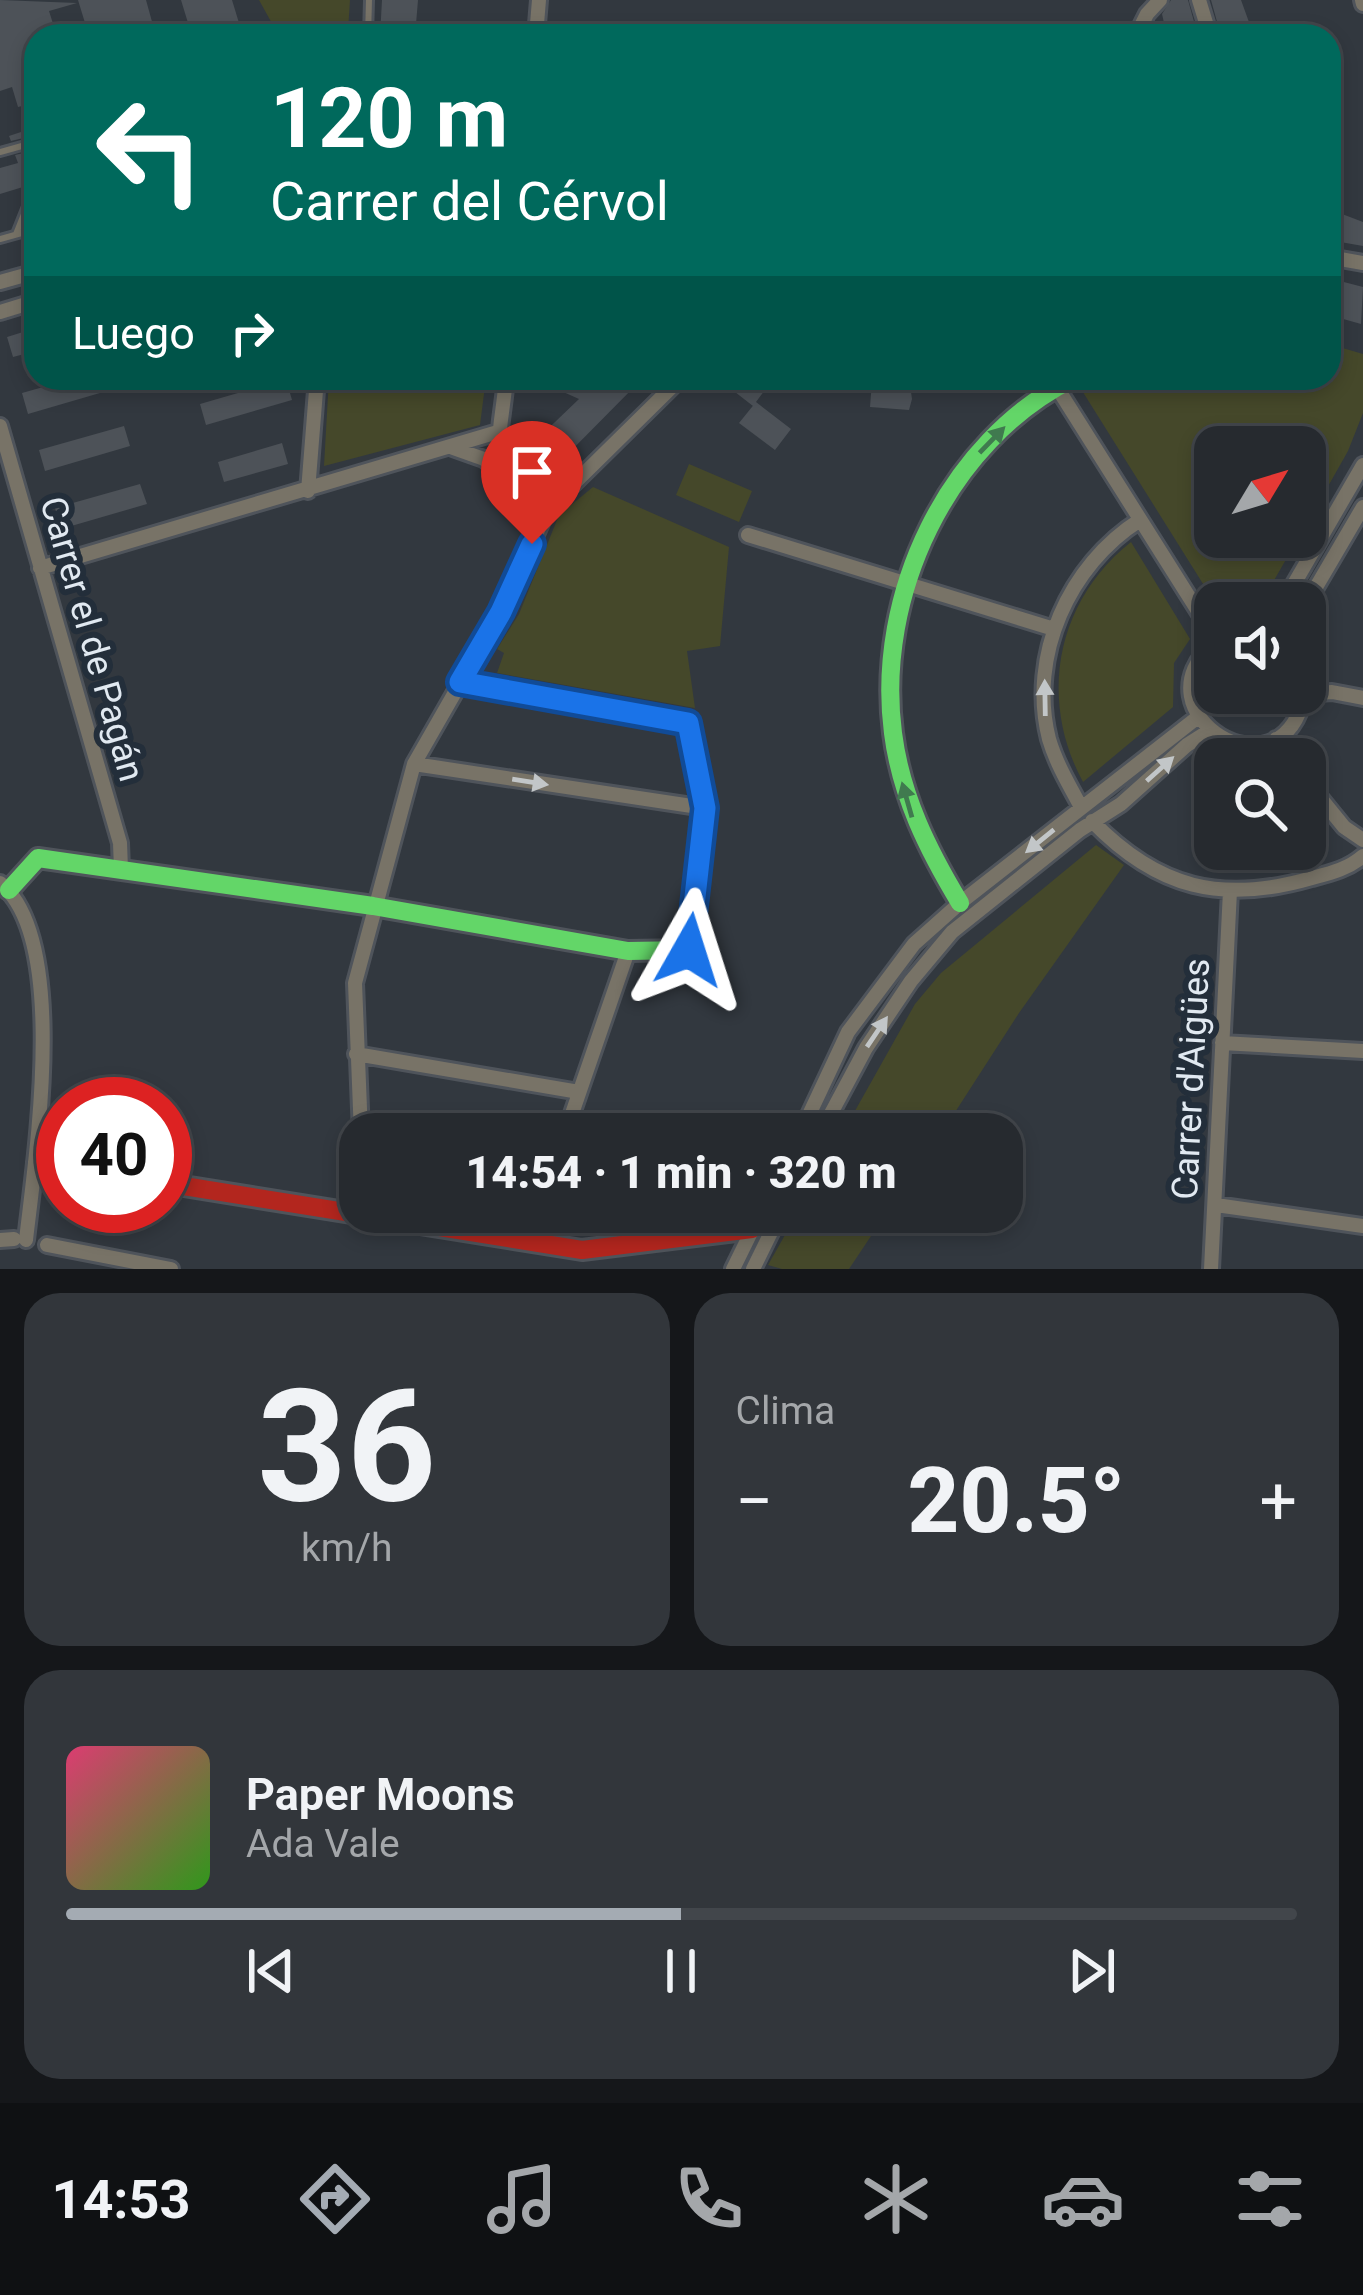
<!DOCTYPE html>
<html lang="es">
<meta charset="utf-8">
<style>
body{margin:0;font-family:Roboto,sans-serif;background:#32363b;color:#f1f3f6;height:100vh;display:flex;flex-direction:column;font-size:45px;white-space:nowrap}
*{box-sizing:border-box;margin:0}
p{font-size:39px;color:#a4a7aa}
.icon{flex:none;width:66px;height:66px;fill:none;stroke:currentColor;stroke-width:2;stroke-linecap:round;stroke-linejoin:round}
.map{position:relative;height:1269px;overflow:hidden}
.sheet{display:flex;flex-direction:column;gap:24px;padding:24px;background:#15171a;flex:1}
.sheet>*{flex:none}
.hud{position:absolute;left:24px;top:24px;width:1317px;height:366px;border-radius:36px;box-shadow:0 6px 18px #0003,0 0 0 3px #42464b;background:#00695c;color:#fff;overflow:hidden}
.needle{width:78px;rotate:52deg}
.controls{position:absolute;left:1194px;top:426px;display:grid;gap:24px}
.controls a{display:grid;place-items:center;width:132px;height:132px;border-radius:24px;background:#262a2f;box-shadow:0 6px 18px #0003,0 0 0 3px #42464b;font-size:60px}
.speed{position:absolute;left:36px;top:1077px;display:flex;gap:24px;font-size:60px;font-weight:700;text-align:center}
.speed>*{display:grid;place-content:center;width:156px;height:156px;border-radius:50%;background:#262a2f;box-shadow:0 6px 18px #0003,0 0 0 3px #42464b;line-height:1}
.speed .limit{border:18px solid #d22;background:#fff;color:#111}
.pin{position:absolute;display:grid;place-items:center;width:102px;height:102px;color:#fff;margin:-123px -51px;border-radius:50% 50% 50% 0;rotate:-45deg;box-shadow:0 0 12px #0007}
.pin .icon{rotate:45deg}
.me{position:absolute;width:132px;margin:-66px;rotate:6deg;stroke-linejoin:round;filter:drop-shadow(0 0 9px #0008)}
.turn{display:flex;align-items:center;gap:42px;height:252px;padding:0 48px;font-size:54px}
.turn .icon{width:156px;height:156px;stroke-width:2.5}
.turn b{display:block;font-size:84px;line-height:102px}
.then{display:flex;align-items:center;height:114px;padding:0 48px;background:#0003;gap:24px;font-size:45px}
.big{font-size:90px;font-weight:800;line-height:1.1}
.sheet .tile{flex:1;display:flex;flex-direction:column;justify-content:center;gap:18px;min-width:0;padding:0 42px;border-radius:36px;background:#32363b}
.sheet .dial{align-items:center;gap:0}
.dial b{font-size:156px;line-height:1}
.song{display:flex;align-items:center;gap:36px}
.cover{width:144px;height:144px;border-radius:18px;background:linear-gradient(135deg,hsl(340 70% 55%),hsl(110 70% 35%))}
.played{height:12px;border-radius:6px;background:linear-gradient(90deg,#a4abb3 50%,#42464b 50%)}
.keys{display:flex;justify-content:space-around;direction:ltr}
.heat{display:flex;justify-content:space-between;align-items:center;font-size:66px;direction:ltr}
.sheet .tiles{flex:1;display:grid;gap:24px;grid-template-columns:1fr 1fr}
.tile:last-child{grid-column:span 2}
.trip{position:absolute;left:339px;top:1113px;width:684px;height:120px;border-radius:36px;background:#262a2f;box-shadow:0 6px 18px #0003,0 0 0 3px #42464b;font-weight:800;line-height:120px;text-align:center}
.tab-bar{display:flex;height:192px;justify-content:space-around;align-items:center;background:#0f1113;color:#a4a7aa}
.tab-bar .icon{width:84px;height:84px}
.tab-bar .on{color:#a4abb3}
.tab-bar b{font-size:54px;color:#f1f3f6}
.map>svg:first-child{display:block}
.green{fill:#45482a}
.building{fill:#4d5258}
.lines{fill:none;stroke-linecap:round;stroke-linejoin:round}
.lane-casing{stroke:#4f545b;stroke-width:12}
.street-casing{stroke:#4f545b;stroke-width:20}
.fast-casing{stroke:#4f545b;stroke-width:24}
.jam-casing{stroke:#4f545b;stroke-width:24}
.lane{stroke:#787367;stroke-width:6}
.street{stroke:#787367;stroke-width:14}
.fast{stroke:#63d668;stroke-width:18}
.jam{stroke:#b3261e;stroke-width:18}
.oneway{fill:#407a4f}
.oneway2{fill:#c2c6c8}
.route-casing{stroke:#114b97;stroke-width:30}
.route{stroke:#1a73e8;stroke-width:21}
.labels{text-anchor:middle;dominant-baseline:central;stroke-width:12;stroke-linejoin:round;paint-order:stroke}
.street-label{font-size:36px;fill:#e1e9f1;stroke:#232e3a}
</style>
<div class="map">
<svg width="1363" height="1269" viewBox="0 0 1363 1269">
<rect width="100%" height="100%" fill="#32383f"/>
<!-- green -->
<path class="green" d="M259 0H350L348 31 336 36H279Z
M1329 344 1363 354V413L1348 451 1305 527V447H1215V537H1299L1261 603H1215L1081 389 1102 378H1329Z
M329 378H486L480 425 324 466Z
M689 464 752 491 739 522 676 495Z
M593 487 729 547 720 646 687 651 695 708 497 673 504 653 497 649 519 614 559 515Z
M1131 542 1190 639 1174 663 1173 707 1083 782C1038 699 1056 601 1131 542Z
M1096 845 1124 865 1019 1013 941 1134H842L915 1004 941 973Z
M798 1212H887L849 1269H782L768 1265Z"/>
<!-- building -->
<path class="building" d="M0 0 77 3 49 11 57 36H36V135L11 141 9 136 33 128 26 105 18 107 12 87 0 91Z
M78 0H146L156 36H89Z
M181 0H232L243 36H192Z
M382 0H418L415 36H380Z
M1171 0H1188L1198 36H1167L1162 14Z
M1211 0H1241L1254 36H1221Z
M578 24 645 27V36H578Z
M36 150V183L0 194V168L18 163 15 155Z
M1329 209 1363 222V246L1329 240Z
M1340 281 1363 287 1361 324 1329 315V288L1338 291Z
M36 328V351L13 357 7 337Z
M75 378H141V381L28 414 22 393Z
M532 378H574L591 386 600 378H643L553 469 531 445 579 399Z
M717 378H774L753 406Z
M881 378H909L912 399 909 410 870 407 872 381 881 382Z
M286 379 292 400 206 425 200 404Z
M756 402 791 429 775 450 739 423Z
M124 426 130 446 45 471 39 450Z
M282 443 288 464 224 482 218 462Z
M140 484 147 504 61 529 55 508Z"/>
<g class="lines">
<defs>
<path id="lane" d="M368 36 369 0
M0 152 36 142
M16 234 32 194 36 193
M0 239 36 229"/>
<path id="street" d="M1199 0 1210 36
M1362 0 1363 4
M536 36 539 0
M1136 36 1147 14 1160 0
M1329 257 1363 263
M0 282 36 272
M0 312 36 301
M506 378C501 441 480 478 547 510
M1051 378 1215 638
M0 426 120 843 121 869
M453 448 484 459 501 473
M308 491 317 378
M748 535 1054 629
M40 568 501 431
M1283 603 1363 465
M1305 606 1363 507
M1215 643C1132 711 1282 807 1305 693
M1305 694 1332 692 1363 698
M1276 739 1290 759
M414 764 705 808
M1305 779 1344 827 1363 840
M1081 807C1069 785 1056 763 1049 739 1028 656 1069 565 1140 520
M1092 821C1158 889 1222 904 1312 878 1331 873 1348 869 1363 856
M0 883C70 939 35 1159 26 1240
M1222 1043 1363 1051
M356 1054 579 1092
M361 1134 355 983 414 764 501 612 547 510 681 378
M565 1134 628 951
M800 1134 848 1032 914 944 960 903 1198 717
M820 1134 866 1048 911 981 952 932 1080 830 1121 804 1187 745 1209 731
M35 1162 63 1167
M1216 1205 1363 1226
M0 1240 14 1239
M529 1242 539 1212
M47 1245 171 1269
M733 1269 761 1212
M753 1269 781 1212
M1211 1269 1230 891"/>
<path id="fast" d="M9 890 38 858 373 906 628 951 689 950 705 808 687 723 644 715
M960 903C928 850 901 796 893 733 875 596 947 441 1074 378"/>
<path id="jam" d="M460 682 644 715
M165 1183 582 1250 752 1229"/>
</defs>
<!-- lane casing -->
<use href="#lane" class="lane-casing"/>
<!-- street casing -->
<use href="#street" class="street-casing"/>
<!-- fast casing -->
<use href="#fast" class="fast-casing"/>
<!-- jam casing -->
<use href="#jam" class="jam-casing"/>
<!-- lane -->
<use href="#lane" class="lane"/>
<!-- street -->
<use href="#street" class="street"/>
<!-- fast -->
<use href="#fast" class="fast"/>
<!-- jam -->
<use href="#jam" class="jam"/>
</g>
<!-- one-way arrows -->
<defs><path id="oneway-solid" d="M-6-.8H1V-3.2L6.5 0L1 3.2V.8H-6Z" transform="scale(3)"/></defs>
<g class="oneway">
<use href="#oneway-solid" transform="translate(992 440) rotate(-46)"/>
<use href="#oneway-solid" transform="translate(907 800) rotate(-106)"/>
</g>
<g class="oneway2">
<use href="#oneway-solid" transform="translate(1045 698) rotate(-91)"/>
<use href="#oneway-solid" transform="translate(1160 769) rotate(-42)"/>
<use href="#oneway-solid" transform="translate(530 782) rotate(9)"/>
<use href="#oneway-solid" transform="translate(1040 841) rotate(141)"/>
<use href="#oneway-solid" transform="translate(877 1032) rotate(-56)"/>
</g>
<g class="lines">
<defs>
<path id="route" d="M532 544 501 612 460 682 688 723 705 808 689 950"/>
</defs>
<!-- route casing -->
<use href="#route" class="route-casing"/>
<!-- route -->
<use href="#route" class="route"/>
</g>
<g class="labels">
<!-- street labels -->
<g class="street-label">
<text transform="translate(92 639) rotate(74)">Carrer el de Pagán</text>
<text transform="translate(1191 1079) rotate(-87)">Carrer d'Aigües</text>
</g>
</g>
</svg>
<div class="controls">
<a><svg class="needle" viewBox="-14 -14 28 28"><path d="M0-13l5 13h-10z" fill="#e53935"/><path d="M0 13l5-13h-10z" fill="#a4a7aa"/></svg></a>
<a><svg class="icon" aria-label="sound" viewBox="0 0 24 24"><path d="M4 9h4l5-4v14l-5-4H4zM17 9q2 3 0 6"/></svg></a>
<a><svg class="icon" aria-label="search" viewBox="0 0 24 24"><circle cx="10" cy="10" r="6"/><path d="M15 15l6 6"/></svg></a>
</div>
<div class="speed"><div class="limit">40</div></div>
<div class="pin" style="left:532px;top:544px;background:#d93025"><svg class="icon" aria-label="arrive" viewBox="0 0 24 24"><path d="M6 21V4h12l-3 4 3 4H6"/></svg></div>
<svg class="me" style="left:689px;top:950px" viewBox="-20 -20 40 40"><path d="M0-17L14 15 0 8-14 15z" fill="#1a73e8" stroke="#fff" stroke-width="4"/></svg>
<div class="trip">14:54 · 1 min · 320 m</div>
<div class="hud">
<div class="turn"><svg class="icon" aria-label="left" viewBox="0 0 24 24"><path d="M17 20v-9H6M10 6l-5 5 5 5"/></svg><div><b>120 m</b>Carrer del Cérvol</div></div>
<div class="then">Luego<svg class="icon" aria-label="right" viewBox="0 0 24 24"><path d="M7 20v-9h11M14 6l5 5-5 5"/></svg></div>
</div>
</div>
<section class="sheet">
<div class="tiles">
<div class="tile dial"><b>36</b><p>km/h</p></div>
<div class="tile"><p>Clima</p>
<div class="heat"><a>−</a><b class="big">20.5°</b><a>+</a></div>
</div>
<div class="tile">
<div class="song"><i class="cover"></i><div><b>Paper Moons</b><p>Ada Vale</p></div></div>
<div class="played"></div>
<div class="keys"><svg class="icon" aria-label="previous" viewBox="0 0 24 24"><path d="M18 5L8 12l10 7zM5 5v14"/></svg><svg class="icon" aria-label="pause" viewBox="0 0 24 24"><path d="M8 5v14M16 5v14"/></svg><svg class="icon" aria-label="next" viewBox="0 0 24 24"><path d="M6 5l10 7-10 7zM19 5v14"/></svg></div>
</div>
</div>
</section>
<nav class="tab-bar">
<b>14:53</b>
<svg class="icon on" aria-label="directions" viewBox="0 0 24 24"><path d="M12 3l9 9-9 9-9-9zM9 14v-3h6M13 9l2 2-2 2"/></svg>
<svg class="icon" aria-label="music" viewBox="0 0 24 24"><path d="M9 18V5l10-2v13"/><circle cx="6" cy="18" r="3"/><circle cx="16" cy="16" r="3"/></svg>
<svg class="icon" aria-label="phone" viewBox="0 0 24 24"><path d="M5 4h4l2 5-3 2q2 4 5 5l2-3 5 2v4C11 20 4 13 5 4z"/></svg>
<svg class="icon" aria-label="climate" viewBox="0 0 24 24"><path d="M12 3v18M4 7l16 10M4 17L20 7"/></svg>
<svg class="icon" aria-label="car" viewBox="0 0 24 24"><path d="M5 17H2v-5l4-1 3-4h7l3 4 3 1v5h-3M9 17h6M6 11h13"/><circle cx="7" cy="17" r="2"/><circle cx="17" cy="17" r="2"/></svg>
<svg class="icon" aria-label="filters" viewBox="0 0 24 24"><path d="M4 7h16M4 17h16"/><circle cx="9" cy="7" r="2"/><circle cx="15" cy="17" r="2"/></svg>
</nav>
